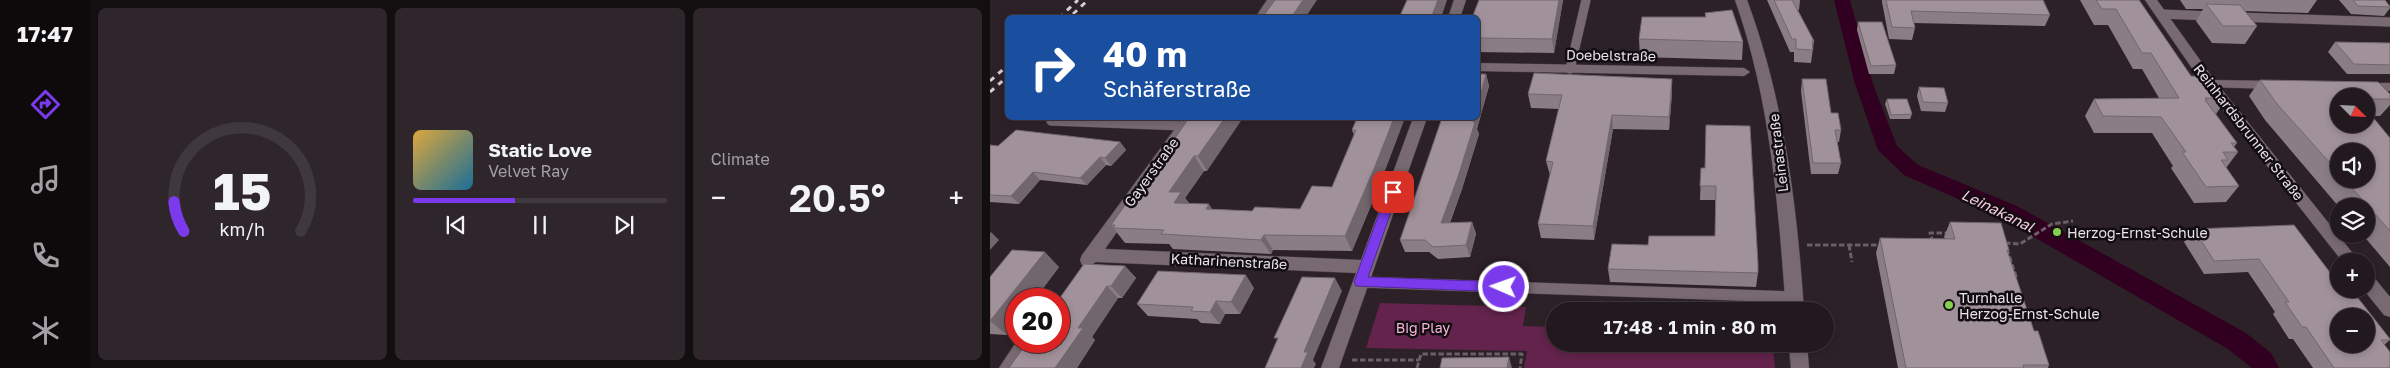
<!DOCTYPE html>
<meta charset="utf-8">
<style>
body{margin:0;font-family:"Golos Text",sans-serif;background:#2e262b;color:#f1f3f6;height:100vh;display:flex;flex-direction:column;font-size:19px;white-space:nowrap}
*{box-sizing:border-box;margin:0}
p{font-size:16px;color:#a2a0a4}
.icon{flex:none;width:28px;height:28px;fill:none;stroke:currentColor;stroke-width:2;stroke-linecap:round;stroke-linejoin:round}
.map{position:relative;flex:1;overflow:hidden}
.side{display:flex;flex-direction:column;gap:8px;padding:8px;background:#130e10;width:900px}
.side>*{flex:none}
.top-card{position:absolute;left:15px;top:15px;width:475px;height:105px;border-radius:8px;box-shadow:0 2px 8px #0003,0 0 0 1px #3f383c;background:#1a4fa0;color:#fff;overflow:hidden}
.needle{width:32px;rotate:114deg}
.tools{position:absolute;left:1340px;top:88px;display:grid;gap:10px}
.tools a{display:grid;place-items:center;width:45px;height:45px;border-radius:50%;background:#22191e;box-shadow:0 2px 8px #0003,0 0 0 1px #3f383c;font-size:25px}
.speed{position:absolute;left:15px;top:288px;display:flex;gap:10px;font-size:25px;font-weight:700;text-align:center}
.speed>*{display:grid;place-content:center;width:65px;height:65px;border-radius:50%;background:#22191e;box-shadow:0 2px 8px #0003,0 0 0 1px #3f383c;line-height:1}
.speed .limit{border:8px solid #d22;background:#fff;color:#111}
.pin{position:absolute;display:grid;place-items:center;width:42px;height:42px;color:#fff;margin:-21px;border-radius:10px;box-shadow:0 2px 8px #0006}
.me{position:absolute;width:55px;margin:-28px;rotate:272deg;stroke-linejoin:round;filter:drop-shadow(0 0 4px #0008)}
.turn{display:flex;align-items:center;gap:18px;height:105px;padding:0 15px;font-size:22px}
.turn .icon{width:65px;height:65px;stroke-width:2.5}
.turn b{display:block;font-size:35px;line-height:42px}
.big{font-size:38px;font-weight:600;line-height:1.1}
.side .widget{flex:1;display:flex;flex-direction:column;justify-content:center;gap:8px;min-width:0;padding:0 18px;border-radius:8px;background:#2e262b}
.side .dial{align-items:center;gap:0}
.dial svg{height:130px;overflow:visible;fill:none;stroke:#3f383c;stroke-width:7;stroke-linecap:round;text-anchor:middle}
.dial text{fill:#f1f3f6;stroke:none}
.song{display:flex;align-items:center;gap:15px}
.cover{width:60px;height:60px;border-radius:8px;background:linear-gradient(135deg,hsl(40 70% 55%),hsl(200 70% 35%))}
.played{height:5px;border-radius:2px;background:linear-gradient(90deg,#7c3aed 40%,#3f383c 40%)}
.keys{display:flex;justify-content:space-around;direction:ltr}
.heat{display:flex;justify-content:space-between;align-items:center;font-size:28px;direction:ltr}
.side .tiles{flex:1;display:grid;gap:8px;grid-template-columns:repeat(3,1fr)}
.trip{position:absolute;left:556px;top:302px;width:288px;height:50px;border-radius:25px;background:#22191e;box-shadow:0 2px 8px #0003,0 0 0 1px #3f383c;font-weight:600;line-height:50px;text-align:center}
main{display:flex;flex:1;min-height:0}
.tabs{display:flex;flex-direction:column;width:90px;justify-content:space-around;align-items:center;background:#0e0a0c;color:#a2a0a4}
.tabs .icon{width:35px;height:35px}
.tabs .selected{color:#7c3aed}
.tabs b{font-size:22px;color:#f1f3f6}
.map>svg:first-child{display:block}
.green{fill:#63234c}
.lines{fill:none;stroke-linecap:round;stroke-linejoin:round}
.canal{fill:#310021;fill-rule:evenodd}
.service-far1-casing{stroke:#493f45;stroke-width:10}
.service-casing{stroke:#493f45;stroke-width:12}
.minor-casing{stroke:#493f45;stroke-width:1}
.tertiary-casing{stroke:#493f45;stroke-width:1}
.path{stroke:#6a5f65;stroke-width:3;stroke-dasharray:5.5 2.5;stroke-linecap:butt}
.service-far1{stroke:#796a72;stroke-width:9}
.service{stroke:#796a72;stroke-width:11}
.minor{fill:#796a72;fill-rule:evenodd}
.tertiary{fill:#796a72;fill-rule:evenodd}
.rail{stroke:#d7ced3;stroke-width:3;stroke-dasharray:5.5 5.5;stroke-linecap:butt}
.wall{fill:#8a7d84;fill-rule:evenodd}
.shaded-wall{fill:#71666c}
.building{fill:#a1919a;stroke:#71666c;fill-rule:evenodd}
.route{fill:#7c3aed;stroke:#51269a}
.poi-dot{fill:#84d04e;stroke:#120d10;stroke-width:2}
.labels{text-anchor:middle;dominant-baseline:central;stroke-width:5;stroke-linejoin:round;paint-order:stroke}
.street-label{font-size:14px;fill:#ece3e8;stroke:#120d10}
.poi-label{font-size:14px;fill:#ece3e8;stroke:#120d10;text-anchor:start}
.park-label{font-size:14px;fill:#f5b4d8;stroke:#120d10}
.water-label{font-size:15px;font-style:italic;fill:#f7cbe3;stroke:#120d10}
</style>
<main>
<nav class="tabs">
<b>17:47</b>
<svg class="icon selected" aria-label="directions" viewBox="0 0 24 24"><path d="M12 3l9 9-9 9-9-9zM9 14v-3h6M13 9l2 2-2 2"/></svg>
<svg class="icon" aria-label="music" viewBox="0 0 24 24"><path d="M9 18V5l10-2v13"/><circle cx="6" cy="18" r="3"/><circle cx="16" cy="16" r="3"/></svg>
<svg class="icon" aria-label="phone" viewBox="0 0 24 24"><path d="M5 4h4l2 5-3 2q2 4 5 5l2-3 5 2v4C11 20 4 13 5 4z"/></svg>
<svg class="icon" aria-label="climate" viewBox="0 0 24 24"><path d="M12 3v18M4 7l16 10M4 17L20 7"/></svg>
</nav>
<section class="side">
<div class="tiles">
<div class="widget dial"><svg viewBox="0 0 100 80">
<path d="M14 69A42 42 0 1 1 86 69"/>
<path d="M14 69A42 42 0 0 1 8 51" stroke="#7c3aed"/>
<text x="50" y="56" font-size="32" font-weight="700">15</text>
<text x="50" y="72" font-size="11">km/h</text>
</svg></div>
<div class="widget">
<div class="song"><i class="cover"></i><div><b>Static Love</b><p>Velvet Ray</p></div></div>
<div class="played"></div>
<div class="keys"><svg class="icon" aria-label="previous" viewBox="0 0 24 24"><path d="M18 5L8 12l10 7zM5 5v14"/></svg><svg class="icon" aria-label="pause" viewBox="0 0 24 24"><path d="M8 5v14M16 5v14"/></svg><svg class="icon" aria-label="next" viewBox="0 0 24 24"><path d="M6 5l10 7-10 7zM19 5v14"/></svg></div>
</div>
<div class="widget"><p>Climate</p>
<div class="heat"><a>−</a><b class="big">20.5°</b><a>+</a></div>
</div>
</div>
</section>
<div class="map">
<svg width="1400" height="368" viewBox="0 0 1400 368">
<rect width="100%" height="100%" fill="#2d2128"/>
<!-- green -->
<path class="green" d="M390 303 536 307 533 326 565 327V344H783L785 368H534L537 351 376 348Z
M594 307 697 311H594Z"/>
<g class="lines">
<!-- canal -->
<path class="canal" d="M844 0H860L883 84 907 146 928 165 1027 206 1256 333 1281 353 1289 368H1262L1238 349 1011 218 914 175 888 150 865 84Z"/>
<defs>
<path id="service-far1" d="M1171 14 1222 16
M1247 17 1400 22
M580 69 596 0
M61 121 194 126"/>
<path id="service" d="M370 282 803 297"/>
<path id="minor" d="M277 0H289L277 18H265Z
M464 0H476L470 18H458Z
M488 63 754 68 760 72 754 76 488 71Z
M1220 80 1286 81 1293 85 1286 89 1215 87 1213 84 1215 81Z
M1374 83H1400V91L1369 90 1367 87 1369 84Z
M193 118H207L115 249 371 260 423 118H437L349 368H331L366 273 106 262 98 267 92 265 90 260 92 255Z
M27 341H47L29 368H9Z"/>
<path id="tertiary" d="M745 0H757C794 99 807 206 814 311H796C788 204 781 102 745 0Z
M1155 0H1167L1225 81 1369 261H1352L1215 87Z
M1376 273 1382 275 1400 297V317L1394 315 1373 289H1376Z
M799 344H817L819 368H801Z"/>
</defs>
<!-- service-far1 casing -->
<use href="#service-far1" class="service-far1-casing"/>
<!-- service casing -->
<use href="#service" class="service-casing"/>
<!-- minor casing -->
<use href="#minor" class="minor-casing"/>
<!-- tertiary casing -->
<use href="#tertiary" class="tertiary-casing"/>
<!-- path -->
<path class="path" d="M943 242 940 233H958
M1015 243 1030 244 1062 224 1083 221
M817 245H891
M859 245 862 262
M1017 249 1027 279
M362 360H429
M427 368 431 354H532L530 368"/>
<!-- service-far1 -->
<use href="#service-far1" class="service-far1"/>
<!-- service -->
<use href="#service" class="service"/>
<!-- minor -->
<use href="#minor" class="minor"/>
<!-- tertiary -->
<use href="#tertiary" class="tertiary"/>
<!-- rail -->
<path class="rail" d="M83 14 98 0
M69 18 88 0
M0 81 18 65
M0 92 18 76"/>
</g>
<!-- wall -->
<path class="wall" d="M573 0 564 53 488 52V18Z
M777 0H810L809 10H808L824 41 821 63 804 62V52H800Z
M892 0H1053L1060 15 1055 26 924 23 925 28 922 40 899 39 892 2Z
M1090 0H1149L1201 76 1237 98 1226 114 1247 143 1244 147 1248 152 1236 168 1249 186 1236 202 1204 203 1181 168 1183 166 1162 133H1104L1095 116 1104 99 1169 98 1152 69H1143L1118 25H1104Z
M1190 0H1327L1318 13 1254 11 1267 26 1255 44 1222 43 1206 21 1213 9H1196Z
M1349 0H1395L1400 6V8L1394 16 1361 14Z
M715 13 753 42 752 60 650 57 649 39 715 17Z
M868 22 906 65 904 74H879L867 30Z
M1345 42 1400 43V74H1357L1338 52Z
M496 74 499 86 487 129 489 134 472 189 460 223 482 222 486 234 480 257 448 259 439 252H415L410 240Z
M812 79 841 113 851 130 849 142H847L851 163 848 174H821L811 91Z
M1270 80 1400 94V105L1390 116H1382L1400 138V267L1372 234H1376V206L1349 207 1275 120 1259 96ZM1349 96H1376V124ZM1349 151 1376 179H1349Z
M929 87 958 103 955 112 931 111 927 96Z
M682 93 679 130 623 129 604 240 551 238 548 224 560 175 556 161 569 109 541 108 538 94Z
M897 99 922 114 920 119H900L895 104Z
M199 118 217 171H214L195 198 199 203 222 209 262 211 310 209 342 187 364 135 362 130 367 118 390 184 362 251 283 250 281 254 183 249 179 244 135 243 121 225 140 204Z
M716 125 768 273 766 287 620 282 618 269 658 245 725 236V200H710L711 168H715Z
M130 142 136 150 121 166 116 165 97 185 50 180 29 204 0 202V145L8 146Z
M960 222 1019 250 1018 253 1044 331 1059 365 1058 368H908L886 253 890 238 955 239 954 237Z
M1204 229 1348 283 1400 339V340L1394 345 1400 368H1323L1303 339H1299L1283 314 1285 312 1258 272 1214 274 1194 242Z
M94 264 135 266 146 278 132 298H128L102 337 105 340 87 368Z
M69 267 45 299H26V323L17 335 0 334V277Z
M264 288 250 314H235L230 324 211 323 207 319 158 316 147 304Z"/>
<!-- shaded-wall -->
<path class="shaded-wall" d="M313 0H327L315 18H301Z
M448 0H457L451 18H441Z
M569 0H573L564 53 562 39Z
M496 74 499 86 487 129 489 134 472 189 455 234 451 223 484 118H488V105Z
M682 79V93L679 130V117Z
M622 115 623 129 604 240 603 226Z
M235 118H253L217 171 208 156Z
M404 118H415L390 184 362 251 355 236Z
M130 142 136 150 121 166 115 158Z
M204 156 214 171 195 198 202 207 184 203 179 192Z
M110 157 116 165 97 185 90 178Z
M43 172 50 180 29 204 21 196Z
M219 204 228 219 216 209Z
M482 222 486 234 480 257 476 245Z
M1 232 9 240 0 250V233Z
M274 235 283 250 281 254 271 240Z
M55 252 69 267 45 299H26V323L17 335 0 321Z
M135 266 146 278 132 298 121 286Z
M256 275 264 288 250 314 241 302Z
M345 278 352 291 323 360 326 364 324 368H311L314 352Z
M117 286 128 298 102 337 105 340 87 368H65L88 328Z
M226 301 235 314 230 324 220 312Z
M519 357 522 368H517Z"/>
<!-- building -->
<path class="building" d="M285 0H313L301 18H272Z
M417 0H448L441 18H409Z
M489 0H569L562 39 488 38V18H482Z
M784 0H802L824 41H822L823 50 806 49V39H802Z
M896 0H1053L1060 15 921 11 925 28 902 27Z
M1106 0H1149L1201 76 1223 77 1237 98H1215L1217 100H1215L1247 143H1241L1248 152H1233L1238 160H1231L1249 186 1216 187 1192 152H1196L1171 117 1113 116 1104 99 1189 98 1161 53H1152L1126 9H1112Z
M1363 0H1395L1400 7 1368 6Z
M1216 4 1250 5 1267 26H1233Z
M742 10 753 42 649 39 652 17H716L715 13Z
M342 15 382 18H341Z
M868 22H892L906 65 881 66Z
M1345 42 1400 43V65L1364 64Z
M544 73 682 79 679 117 622 115 603 226 548 224 563 162 556 161 572 95 538 94Z
M488 74H496L488 105Z
M812 79H836L841 113H848L851 130H845L851 163H823Z
M1270 80 1388 82 1400 94V99H1376V96H1349V124H1376V109L1400 138V231L1354 179H1376V151H1349V173L1287 104Z
M929 87 954 88 958 103 933 102Z
M897 99H917L922 114 901 115Z
M199 118H235L208 156H204L179 192H191L184 203 219 204 216 209 262 211 265 207 310 209 322 186 342 187 366 130H362L367 118H404L384 169 355 236 274 235 271 240 171 234 174 230 123 228 125 225H121L136 204H140Z
M452 118H484L483 122H485L468 177 451 223 482 222 476 245 443 247 435 240H410Z
M716 125 760 126 768 264V273L618 269 622 244 658 245 659 236H725L726 186H710L711 168H715Z
M26 130 130 142 115 158 110 157 90 178 43 172 21 196 0 195V145L8 146Z
M960 222 1011 223 1019 250H1017L1044 331H1048L1059 365H1033L1034 368H916L890 238 965 239Z
M1304 225 1348 283H1349V289H1361L1400 339V340H1391L1400 352V368H1344L1316 327H1312L1295 302H1299L1269 259 1224 261 1204 229ZM1349 316H1376V344H1349Z
M22 250 55 252 0 321V277Z
M94 264 135 266 121 286H117L88 328H93L65 368H19L38 341H69V299Z
M168 271 256 275 241 302 226 301 220 312 201 311 203 307 147 304Z
M312 277 345 278 314 352H318L311 368H275L288 338H284Z
M519 357 517 368H450L452 358Z"/>
<!-- route -->
<path class="route" d="M403 188 408 192 378 277 514 282 519 283 521 287 519 291 514 292 366 286 364 282 397 192Z"/>
<!-- markers -->
<g class="poi-dot">
<circle cx="1067" cy="232" r="5"/>
<circle cx="959" cy="305" r="5"/>
</g>
<g class="labels">
<!-- street labels -->
<g class="street-label">
<text transform="translate(621 55) rotate(1)">Doebelstraße</text>
<text transform="translate(1259 132) rotate(52)">Reinhardsbrunner Straße</text>
<text transform="translate(788 153) rotate(-97)">Leinastraße</text>
<text transform="translate(161 172) rotate(-54)">Gayerstraße</text>
<text transform="translate(239 261) rotate(3)">Katharinenstraße</text>
</g>
<!-- poi labels -->
<g class="poi-label">
<text x="1077" y="232">Herzog-Ernst-Schule</text>
<text x="969" y="297">Turnhalle<tspan x="969" dy="16">Herzog-Ernst-Schule</tspan></text>
</g>
<!-- park labels -->
<g class="park-label">
<text x="433" y="327">Big Play</text>
</g>
<!-- water labels -->
<g class="water-label">
<text transform="translate(1008 210) rotate(26)">Leinakanal</text>
</g>
</g>
</svg>
<div class="tools">
<a><svg class="needle" viewBox="-14 -14 28 28"><path d="M0-13l5 13h-10z" fill="#e53935"/><path d="M0 13l5-13h-10z" fill="#a2a0a4"/></svg></a>
<a><svg class="icon" aria-label="sound" viewBox="0 0 24 24"><path d="M4 9h4l5-4v14l-5-4H4zM17 9q2 3 0 6"/></svg></a>
<a><svg class="icon" aria-label="layers" viewBox="0 0 24 24"><path d="M12 4l9 5-9 5-9-5zM3 14l9 5 9-5"/></svg></a>
<a>+</a>
<a>−</a>
</div>
<div class="speed"><div class="limit">20</div></div>
<div class="pin" style="left:403px;top:192px;background:#d93025"><svg class="icon" aria-label="arrive" viewBox="0 0 24 24"><path d="M6 21V4h12l-3 4 3 4H6"/></svg></div>
<svg class="me" style="left:514px;top:287px" viewBox="-20 -20 40 40"><circle r="17" fill="#7c3aed" stroke="#fff" stroke-width="3"/><path d="M0-11L8 9 0 5-8 9z" fill="#fff"/></svg>
<div class="trip">17:48 · 1 min · 80 m</div>
<div class="top-card">
<div class="turn"><svg class="icon" aria-label="right" viewBox="0 0 24 24"><path d="M7 20v-9h11M14 6l5 5-5 5"/></svg><div><b>40 m</b>Schäferstraße</div></div>
</div>
</div>
</main>
